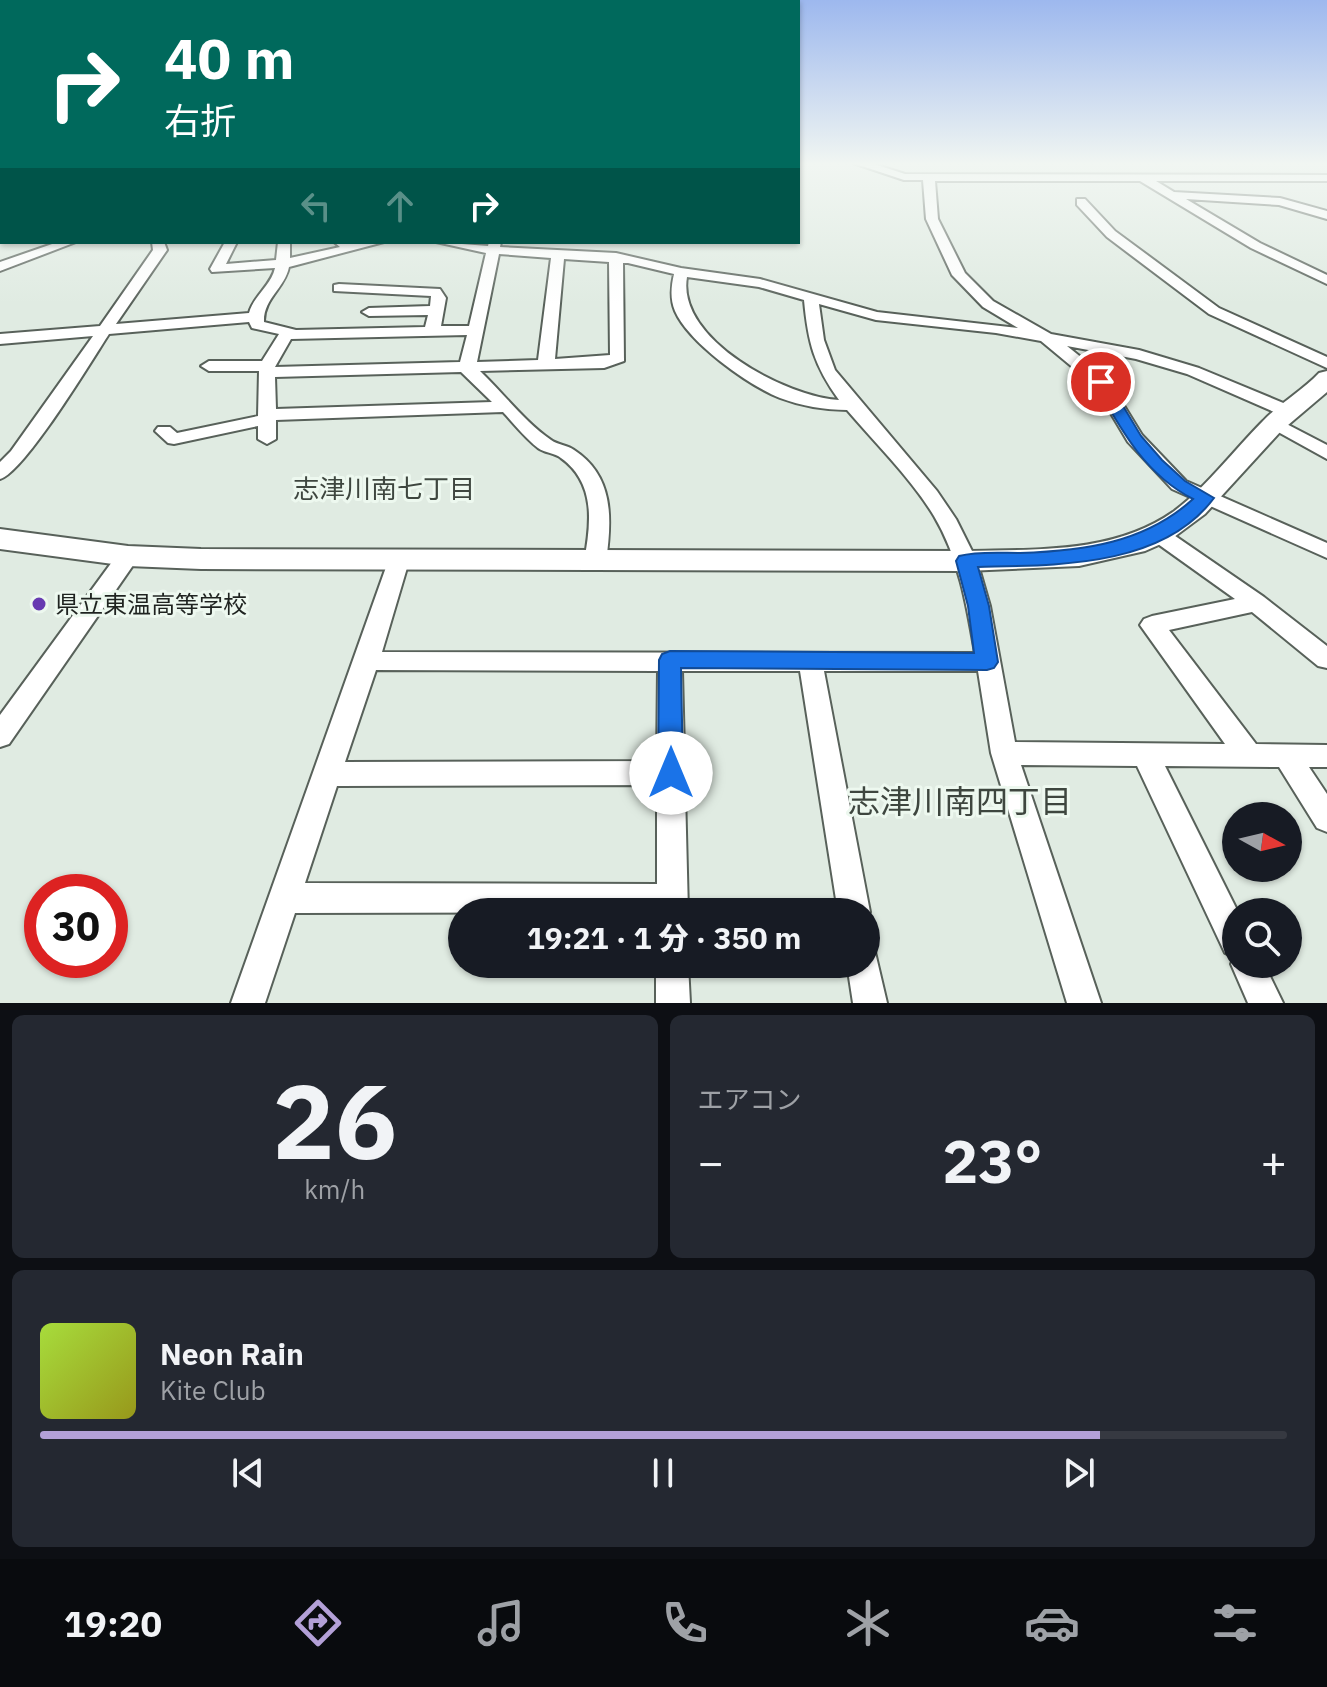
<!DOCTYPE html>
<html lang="ja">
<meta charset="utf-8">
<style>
body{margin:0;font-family:"IBM Plex Sans","Noto Sans JP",sans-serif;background:#242831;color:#f1f3f6;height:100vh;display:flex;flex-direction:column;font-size:30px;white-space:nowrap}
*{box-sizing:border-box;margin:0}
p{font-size:26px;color:#9ea1a6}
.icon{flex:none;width:44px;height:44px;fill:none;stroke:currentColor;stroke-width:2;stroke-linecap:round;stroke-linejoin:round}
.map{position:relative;height:1003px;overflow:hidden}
.sheet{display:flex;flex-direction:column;gap:12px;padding:12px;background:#0d0f14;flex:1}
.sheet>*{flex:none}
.banner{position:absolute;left:0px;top:0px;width:800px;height:244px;box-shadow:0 2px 6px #0004;background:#00695c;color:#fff;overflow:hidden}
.needle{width:52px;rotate:98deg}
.fabs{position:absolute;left:1222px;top:802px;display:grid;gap:16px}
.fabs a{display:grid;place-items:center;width:80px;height:80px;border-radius:50%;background:#171b24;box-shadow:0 2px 6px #0004;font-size:40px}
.speed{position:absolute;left:24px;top:874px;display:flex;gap:16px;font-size:40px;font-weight:700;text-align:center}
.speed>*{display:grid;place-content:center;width:104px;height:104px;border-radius:50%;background:#171b24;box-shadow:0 2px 6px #0004;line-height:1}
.speed .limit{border:12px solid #d22;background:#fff;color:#111}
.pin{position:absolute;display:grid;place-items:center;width:68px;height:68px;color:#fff;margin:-34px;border:4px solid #fff;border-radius:50%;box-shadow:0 2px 8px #0007}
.me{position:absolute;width:88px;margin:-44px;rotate:0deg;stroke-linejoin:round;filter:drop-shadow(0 0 6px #0008)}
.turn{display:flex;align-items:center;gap:28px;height:168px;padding:0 32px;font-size:36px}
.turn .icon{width:104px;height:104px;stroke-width:2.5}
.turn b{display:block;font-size:56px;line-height:68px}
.lanes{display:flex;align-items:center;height:76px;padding:0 32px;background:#0003;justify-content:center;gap:40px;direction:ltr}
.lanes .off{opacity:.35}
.big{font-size:60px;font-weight:800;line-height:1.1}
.sheet .widget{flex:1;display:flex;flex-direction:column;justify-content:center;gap:12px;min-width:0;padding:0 28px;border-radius:12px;background:#242831}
.sheet .dial{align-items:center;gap:0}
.dial b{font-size:104px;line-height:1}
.song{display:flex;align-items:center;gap:24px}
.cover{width:96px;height:96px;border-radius:12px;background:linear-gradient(135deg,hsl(80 70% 55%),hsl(60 70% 35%))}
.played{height:8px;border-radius:4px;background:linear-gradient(90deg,#b3a0d7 85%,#363941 85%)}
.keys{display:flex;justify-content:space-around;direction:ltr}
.heat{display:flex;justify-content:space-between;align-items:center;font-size:44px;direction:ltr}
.sheet .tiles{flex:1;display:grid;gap:12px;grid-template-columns:1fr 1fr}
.widget:last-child{grid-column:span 2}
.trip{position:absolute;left:448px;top:898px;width:432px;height:80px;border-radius:40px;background:#171b24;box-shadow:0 2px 6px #0004;font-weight:800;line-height:80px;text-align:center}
.tab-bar{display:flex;height:128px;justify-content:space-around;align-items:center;background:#090b0e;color:#9ea1a6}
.tab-bar .icon{width:56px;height:56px}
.tab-bar .on{color:#b3a0d7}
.tab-bar b{font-size:36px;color:#f1f3f6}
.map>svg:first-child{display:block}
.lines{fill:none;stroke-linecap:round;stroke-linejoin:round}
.street-casing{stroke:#58615a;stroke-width:4}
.secondary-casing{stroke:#58615a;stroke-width:4}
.street{fill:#fff;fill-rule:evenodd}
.secondary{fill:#fff;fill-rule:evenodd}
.route{fill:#1a73e8;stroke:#114b97;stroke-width:2}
.poi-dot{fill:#673ab1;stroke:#edf8ef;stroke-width:3}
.labels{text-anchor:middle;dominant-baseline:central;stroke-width:6;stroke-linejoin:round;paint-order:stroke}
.poi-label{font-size:24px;fill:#1f2320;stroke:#edf8ef;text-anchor:start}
.neighbourhood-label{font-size:26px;fill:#3e463f;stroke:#edf8ef}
.near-neighbourhood-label{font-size:32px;fill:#3e463f;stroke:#edf8ef}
</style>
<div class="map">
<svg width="1327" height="1003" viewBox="0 0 1327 1003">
<rect width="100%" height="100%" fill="#e0ebe2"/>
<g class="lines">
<defs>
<path id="street" d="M853 163H871L905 174 1327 175V181H1156L1174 192 1280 198 1327 211V219L1279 205 1186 199 1260 243 1327 275V284L1251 248 1140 181H935L938 219 965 273 993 301 1051 334 1139 350 1199 368 1293 407 1296 411 1293 415H1281L1187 374 1136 359 1067 346 1107 378 1142 435 1186 481 1327 543V558L1172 489 1128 442 1094 385 1041 341 996 333 876 320 819 304 824 340 835 370 937 491 956 519 977 561 990 606 1015 742 1225 744 1140 625 1144 619 1152 616 1235 599 1151 539 1148 534 1151 529H1165L1264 597 1327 646V668L1318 666 1252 612 1169 630 1256 744 1327 745V767H1309L1327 794V832L1317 828 1279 767 1165 766 1238 912 1236 964H1264L1283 1003H1248L1231 964 1234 957 1225 953 1137 766 1021 765 1101 1003H1067L991 753 978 671H824L870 912 866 921V912H838L800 671H682L688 912 295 913 265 1003H231L390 556H406L409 561 382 652 975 653C967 606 959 558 934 516 911 478 876 444 847 410 825 410 801 406 780 398 748 385 689 343 675 311 670 299 671 287 674 274L628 263H623L624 361 604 368 480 371C503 393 525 422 551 440 558 445 567 445 574 450 614 476 612 519 606 561L603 566H587L584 561C591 524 596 483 561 458 555 453 545 453 538 448 525 438 514 424 503 412L276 420V439L267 444 258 439V426L174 444 168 443 155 431 158 427H170L177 433 258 416 259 371H209L201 366 209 361H262L279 334 252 328 249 322 109 334C92 360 24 473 0 479V462L11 451 93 336 0 344V334L100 326 153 250 152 242H164L167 250 116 324 249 313C254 295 271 286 275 268L212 272 210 269 225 242H237L226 264 276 260 278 242H290V258L340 247 334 242H384L289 267C285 288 263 299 264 322L296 330 425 327 428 315 369 316 362 312 369 308 430 306 431 296 334 291V285L339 284 440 289 446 298 441 326H469L486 253 436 242 488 246 489 242H501L500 247 616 253 681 268 760 279 877 312 1018 328 983 307 952 275 926 219 923 180H904ZM499 254 551 258 538 360 477 362ZM564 259 609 262 610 355 555 359ZM687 277 759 287 804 300C808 343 814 365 839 400 787 397 676 340 687 277ZM467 335 460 362 275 367 291 339ZM461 372 492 402 276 409 275 377ZM376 670 658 671 657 761 345 762ZM657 785V884L305 883 337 786Z
M1077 199H1085L1115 231 1219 308 1327 357V368L1209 314 1107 237 1077 205Z
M58 242H76L0 271V262Z
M1275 418 1327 445V459L1269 427 1266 423Z
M128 549 136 551 139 556 136 561 9 744 0 747V715L120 551Z
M866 949 875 952 887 1003H853L847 964H866Z
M656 964H688L690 1003H656Z"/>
<path id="secondary" d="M1327 371V392L1281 431 1205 514 1170 540 1145 551 1079 566 966 571 201 569 128 566 0 549V529L128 546 201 549 966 551C1036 549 1113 554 1173 512 1207 487 1233 451 1263 421 1280 403 1302 391 1319 373Z"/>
</defs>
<!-- street casing -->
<use href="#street" class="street-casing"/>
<!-- secondary casing -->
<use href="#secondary" class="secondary-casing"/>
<!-- street -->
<use href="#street" class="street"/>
<!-- secondary -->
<use href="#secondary" class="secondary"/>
</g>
<!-- sky -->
<linearGradient id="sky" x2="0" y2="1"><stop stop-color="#9db8ee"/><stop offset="0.54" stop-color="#f1f6f2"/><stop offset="1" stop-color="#f1f6f2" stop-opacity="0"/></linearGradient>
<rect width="1327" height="304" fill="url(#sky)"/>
<!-- route -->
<path class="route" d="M1101 377 1107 379 1141 436 1162 460 1185 481 1214 498C1162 568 1055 565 978 567L989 606 998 662 994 668 987 670 681 668 683 773 679 781 671 784 662 781 658 773 659 660 662 654 670 651 974 653 968 606 956 561 959 556C978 551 1001 553 1020 553 1083 551 1145 543 1193 499 1144 474 1120 428 1094 382Z"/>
<!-- markers -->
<circle class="poi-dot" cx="39" cy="604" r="8"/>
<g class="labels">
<!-- poi labels -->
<g class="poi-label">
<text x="55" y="604">県立東温高等学校</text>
</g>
<!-- neighbourhood labels -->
<g class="neighbourhood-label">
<text x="384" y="488">志津川南七丁目</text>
</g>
<!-- near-neighbourhood labels -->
<g class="near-neighbourhood-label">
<text x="960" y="801">志津川南四丁目</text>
</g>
</g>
</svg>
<div class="fabs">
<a><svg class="needle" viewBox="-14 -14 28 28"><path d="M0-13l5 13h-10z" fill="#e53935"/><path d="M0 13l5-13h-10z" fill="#9ea1a6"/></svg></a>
<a><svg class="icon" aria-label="search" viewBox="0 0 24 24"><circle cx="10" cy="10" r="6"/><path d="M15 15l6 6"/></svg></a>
</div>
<div class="speed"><div class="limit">30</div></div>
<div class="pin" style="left:1101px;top:382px;background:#d93025"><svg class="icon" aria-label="arrive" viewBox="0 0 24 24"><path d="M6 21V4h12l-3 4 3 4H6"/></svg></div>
<svg class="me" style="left:671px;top:773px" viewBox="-20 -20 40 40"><circle r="19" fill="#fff"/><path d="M0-13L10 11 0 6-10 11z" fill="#1a73e8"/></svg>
<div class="trip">19:21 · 1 分 · 350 m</div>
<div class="banner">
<div class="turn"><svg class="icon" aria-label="right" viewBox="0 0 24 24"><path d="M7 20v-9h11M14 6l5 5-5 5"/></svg><div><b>40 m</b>右折</div></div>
<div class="lanes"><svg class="icon off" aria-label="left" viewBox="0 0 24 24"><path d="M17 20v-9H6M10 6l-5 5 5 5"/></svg><svg class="icon off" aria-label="ahead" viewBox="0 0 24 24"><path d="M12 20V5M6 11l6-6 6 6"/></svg><svg class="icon" aria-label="right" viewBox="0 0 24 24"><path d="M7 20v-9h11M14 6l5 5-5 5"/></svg></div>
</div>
</div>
<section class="sheet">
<div class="tiles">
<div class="widget dial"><b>26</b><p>km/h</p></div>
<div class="widget"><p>エアコン</p>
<div class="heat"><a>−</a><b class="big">23°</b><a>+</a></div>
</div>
<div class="widget">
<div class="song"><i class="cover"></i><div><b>Neon Rain</b><p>Kite Club</p></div></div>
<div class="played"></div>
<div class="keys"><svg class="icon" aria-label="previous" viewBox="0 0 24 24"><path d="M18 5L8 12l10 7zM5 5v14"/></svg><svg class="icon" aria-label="pause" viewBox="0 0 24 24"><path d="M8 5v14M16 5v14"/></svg><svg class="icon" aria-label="next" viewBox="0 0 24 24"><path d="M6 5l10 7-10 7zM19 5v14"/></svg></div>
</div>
</div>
</section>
<nav class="tab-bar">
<b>19:20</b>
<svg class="icon on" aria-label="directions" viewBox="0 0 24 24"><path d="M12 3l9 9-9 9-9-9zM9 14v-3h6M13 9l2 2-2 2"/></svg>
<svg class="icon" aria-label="music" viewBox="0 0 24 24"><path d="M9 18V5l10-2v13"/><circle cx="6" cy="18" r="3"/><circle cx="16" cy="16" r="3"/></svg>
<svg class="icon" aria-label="phone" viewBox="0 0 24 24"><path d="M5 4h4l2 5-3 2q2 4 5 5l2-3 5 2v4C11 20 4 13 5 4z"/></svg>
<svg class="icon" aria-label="climate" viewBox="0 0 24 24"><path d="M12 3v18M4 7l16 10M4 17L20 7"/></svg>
<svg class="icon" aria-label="car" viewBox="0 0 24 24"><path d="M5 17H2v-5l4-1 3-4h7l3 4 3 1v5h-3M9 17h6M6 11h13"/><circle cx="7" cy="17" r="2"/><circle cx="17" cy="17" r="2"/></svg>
<svg class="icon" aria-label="filters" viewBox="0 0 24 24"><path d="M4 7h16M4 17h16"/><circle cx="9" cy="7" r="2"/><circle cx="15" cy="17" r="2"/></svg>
</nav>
